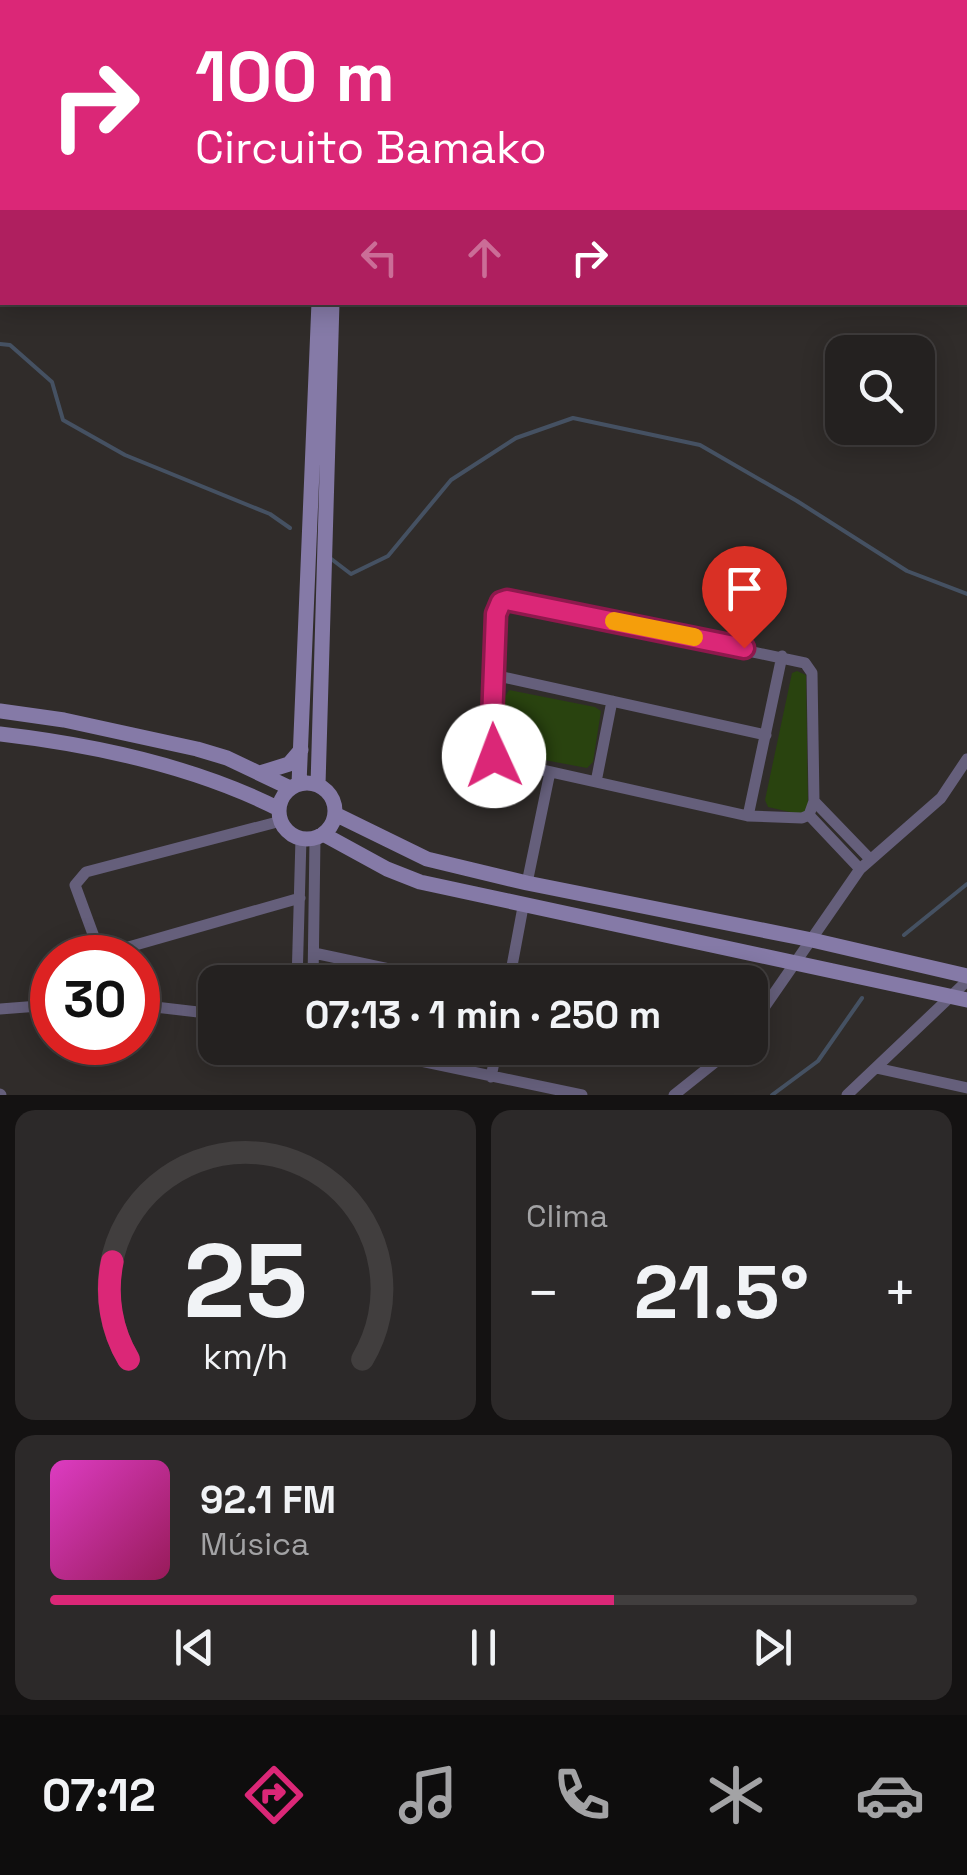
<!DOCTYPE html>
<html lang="es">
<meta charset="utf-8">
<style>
body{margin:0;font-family:"Space Grotesk",sans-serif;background:#2c2929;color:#f1f3f6;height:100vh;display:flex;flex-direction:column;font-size:38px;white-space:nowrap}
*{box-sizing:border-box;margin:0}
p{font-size:32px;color:#a3a3a5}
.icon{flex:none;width:55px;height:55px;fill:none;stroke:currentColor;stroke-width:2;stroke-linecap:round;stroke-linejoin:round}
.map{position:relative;height:1095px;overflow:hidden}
.sheet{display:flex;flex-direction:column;gap:15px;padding:15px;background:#141212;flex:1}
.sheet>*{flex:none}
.guide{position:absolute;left:0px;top:0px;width:968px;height:305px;box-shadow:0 5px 25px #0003,0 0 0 2px #413e3e;background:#db2777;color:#fff;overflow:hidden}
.controls{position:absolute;left:825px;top:335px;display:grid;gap:20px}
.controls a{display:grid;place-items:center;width:110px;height:110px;border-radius:20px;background:#242120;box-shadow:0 5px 25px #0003,0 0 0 2px #413e3e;font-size:50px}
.speed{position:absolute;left:30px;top:935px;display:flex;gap:20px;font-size:50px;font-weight:700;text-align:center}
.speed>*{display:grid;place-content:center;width:130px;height:130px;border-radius:50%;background:#242120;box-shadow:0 5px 25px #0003,0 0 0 2px #413e3e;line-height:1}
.speed .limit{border:15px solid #d22;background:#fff;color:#111}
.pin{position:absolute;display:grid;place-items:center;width:85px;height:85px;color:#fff;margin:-102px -42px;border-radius:50% 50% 50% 0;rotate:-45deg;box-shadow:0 0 10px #0007}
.pin .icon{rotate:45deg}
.me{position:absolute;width:110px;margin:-55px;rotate:358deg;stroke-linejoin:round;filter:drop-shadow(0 0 8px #0008)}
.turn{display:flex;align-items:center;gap:35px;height:210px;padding:0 30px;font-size:45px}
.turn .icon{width:130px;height:130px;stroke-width:2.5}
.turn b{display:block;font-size:70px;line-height:85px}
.lanes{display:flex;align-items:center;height:95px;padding:0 30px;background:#0003;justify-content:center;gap:50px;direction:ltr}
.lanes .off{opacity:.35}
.big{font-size:75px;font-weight:800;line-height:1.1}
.sheet .tile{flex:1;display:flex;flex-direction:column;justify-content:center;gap:15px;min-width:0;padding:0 35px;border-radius:20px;background:#2c2929}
.sheet .dial{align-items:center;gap:0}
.dial svg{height:260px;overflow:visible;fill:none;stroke:#413e3e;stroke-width:7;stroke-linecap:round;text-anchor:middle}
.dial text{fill:#f1f3f6;stroke:none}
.song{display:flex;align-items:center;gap:30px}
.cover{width:120px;height:120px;border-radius:15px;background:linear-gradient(135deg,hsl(310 70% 55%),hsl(330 70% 35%))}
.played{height:10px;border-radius:5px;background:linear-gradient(90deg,#db2777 65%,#413e3e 65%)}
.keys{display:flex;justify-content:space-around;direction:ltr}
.heat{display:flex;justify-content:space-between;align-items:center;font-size:55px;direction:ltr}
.sheet .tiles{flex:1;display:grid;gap:15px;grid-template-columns:1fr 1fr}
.tile:last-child{grid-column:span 2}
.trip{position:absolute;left:198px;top:965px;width:570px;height:100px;border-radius:20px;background:#242120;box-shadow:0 5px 25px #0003,0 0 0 2px #413e3e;font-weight:800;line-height:100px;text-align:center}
.menu{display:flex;height:160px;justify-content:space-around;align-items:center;background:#0e0d0d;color:#a3a3a5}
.menu .icon{width:70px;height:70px}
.menu .on{color:#db2777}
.menu b{font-size:45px;color:#f1f3f6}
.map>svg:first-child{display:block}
.green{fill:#29430f}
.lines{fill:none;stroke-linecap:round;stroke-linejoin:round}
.stream{stroke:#455162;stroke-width:4}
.street{stroke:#655f7b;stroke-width:11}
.secondary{stroke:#857aa7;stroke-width:15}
.route-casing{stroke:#8e194d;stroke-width:25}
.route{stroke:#db2777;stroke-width:18}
.slow{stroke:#f59e0b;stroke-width:18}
</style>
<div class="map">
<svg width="967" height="1095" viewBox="0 0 967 1095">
<rect width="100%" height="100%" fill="#302c2a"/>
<!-- green -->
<path class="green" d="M797 671 806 675 808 808 803 815 768 807 765 800 792 673Z
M509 690 595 707 601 711 593 762 587 768 507 753 503 748 504 698Z"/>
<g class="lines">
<!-- stream -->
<path class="stream" d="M0 344 10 345 52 382 63 420 125 455 270 514 290 528
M330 558 351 574 388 556 451 480 516 438 573 418 700 445 797 501 907 571 967 594
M904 935 967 884
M772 1095 818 1061 862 998"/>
<!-- street -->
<path class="street" d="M6 2V0
M386 2V0
M503 2 504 0
M580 2 581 0
M653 2 654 0
M729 2 730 0
M806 2 807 0
M882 2V0
M956 2 957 0
M0 31 2 19
M0 84 2 85
M965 148 967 149
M0 158 2 159
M0 200 2 188
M0 231 2 232
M507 600 805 663 812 673 814 801 809 815 802 818 748 816 498 760 491 747 496 613 497 607Z
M494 675 766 735
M596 782 612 701
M814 801 869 858
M809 815 860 869
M748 816 782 656
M281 821 86 872 75 885 97 945 111 952 300 898
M527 883 550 772
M314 953 450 982
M297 982 301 838
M313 982 315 838
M509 982 523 907
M138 1005 215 1014
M0 1009 52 1005
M750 1028 860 869 941 798 967 759
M359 1048 582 1095
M876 1068 967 1088
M491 1077 497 1048
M0 1094 1 1095
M674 1095 733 1048
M847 1095 967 981"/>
<!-- secondary -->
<path class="secondary" d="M325 2V0
M339 2V0
M0 711 64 720 197 749 227 758 290 788
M0 734C95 745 194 766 279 809
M260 773 289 764 301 750
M279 811a28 28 0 1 1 56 0a28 28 0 1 1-56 0Z
M299 784 319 302
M318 785 332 302
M335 814 427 859 527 883 812 940 967 976
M323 834 387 869 420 882 967 1000"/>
</g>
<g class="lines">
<defs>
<path id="route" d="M494 756 491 748 496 614 501 602 507 600 744 648"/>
</defs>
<!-- route casing -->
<use href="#route" class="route-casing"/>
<!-- route -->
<use href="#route" class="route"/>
<!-- slow -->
<path class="slow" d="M614 621 694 637"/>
</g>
</svg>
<div class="controls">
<a><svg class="icon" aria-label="search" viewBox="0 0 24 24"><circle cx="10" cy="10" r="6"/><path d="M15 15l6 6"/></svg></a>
</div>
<div class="speed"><div class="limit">30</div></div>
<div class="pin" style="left:744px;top:648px;background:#d93025"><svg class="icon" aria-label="arrive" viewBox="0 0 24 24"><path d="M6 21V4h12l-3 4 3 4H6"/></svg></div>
<svg class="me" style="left:494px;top:756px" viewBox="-20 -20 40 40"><circle r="19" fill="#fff"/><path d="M0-13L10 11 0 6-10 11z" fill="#db2777"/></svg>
<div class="trip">07:13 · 1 min · 250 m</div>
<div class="guide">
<div class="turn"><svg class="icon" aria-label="right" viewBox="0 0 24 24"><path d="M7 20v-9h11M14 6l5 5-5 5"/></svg><div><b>100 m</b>Circuito Bamako</div></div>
<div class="lanes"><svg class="icon off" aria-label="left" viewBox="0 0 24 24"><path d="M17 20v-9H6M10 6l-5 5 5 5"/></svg><svg class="icon off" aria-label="ahead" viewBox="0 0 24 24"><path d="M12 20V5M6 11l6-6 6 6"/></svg><svg class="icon" aria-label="right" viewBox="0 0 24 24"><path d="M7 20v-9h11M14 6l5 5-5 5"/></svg></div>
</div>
</div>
<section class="sheet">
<div class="tiles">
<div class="tile dial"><svg viewBox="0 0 100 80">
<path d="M14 69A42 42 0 1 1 86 69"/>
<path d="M14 69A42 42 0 0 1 9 39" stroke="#db2777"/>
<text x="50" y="56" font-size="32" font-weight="700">25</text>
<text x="50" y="72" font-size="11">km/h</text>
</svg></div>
<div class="tile"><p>Clima</p>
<div class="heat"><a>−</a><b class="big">21.5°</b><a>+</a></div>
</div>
<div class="tile">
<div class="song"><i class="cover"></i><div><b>92.1 FM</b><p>Música</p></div></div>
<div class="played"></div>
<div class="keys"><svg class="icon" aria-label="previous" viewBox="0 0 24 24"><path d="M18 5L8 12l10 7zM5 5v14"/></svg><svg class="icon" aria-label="pause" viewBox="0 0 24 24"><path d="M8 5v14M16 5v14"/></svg><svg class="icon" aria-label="next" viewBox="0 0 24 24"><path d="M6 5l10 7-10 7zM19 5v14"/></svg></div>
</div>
</div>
</section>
<nav class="menu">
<b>07:12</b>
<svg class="icon on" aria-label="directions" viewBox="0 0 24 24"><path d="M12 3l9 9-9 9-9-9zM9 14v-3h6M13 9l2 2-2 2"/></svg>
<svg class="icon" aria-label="music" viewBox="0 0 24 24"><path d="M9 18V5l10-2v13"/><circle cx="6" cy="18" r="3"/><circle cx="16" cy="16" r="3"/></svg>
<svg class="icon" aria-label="phone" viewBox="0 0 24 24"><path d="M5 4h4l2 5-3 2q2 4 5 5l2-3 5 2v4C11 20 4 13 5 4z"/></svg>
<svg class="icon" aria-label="climate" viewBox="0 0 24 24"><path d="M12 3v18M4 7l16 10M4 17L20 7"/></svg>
<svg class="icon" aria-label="car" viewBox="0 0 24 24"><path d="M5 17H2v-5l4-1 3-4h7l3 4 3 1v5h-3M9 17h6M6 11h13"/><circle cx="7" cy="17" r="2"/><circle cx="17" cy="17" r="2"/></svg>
</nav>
